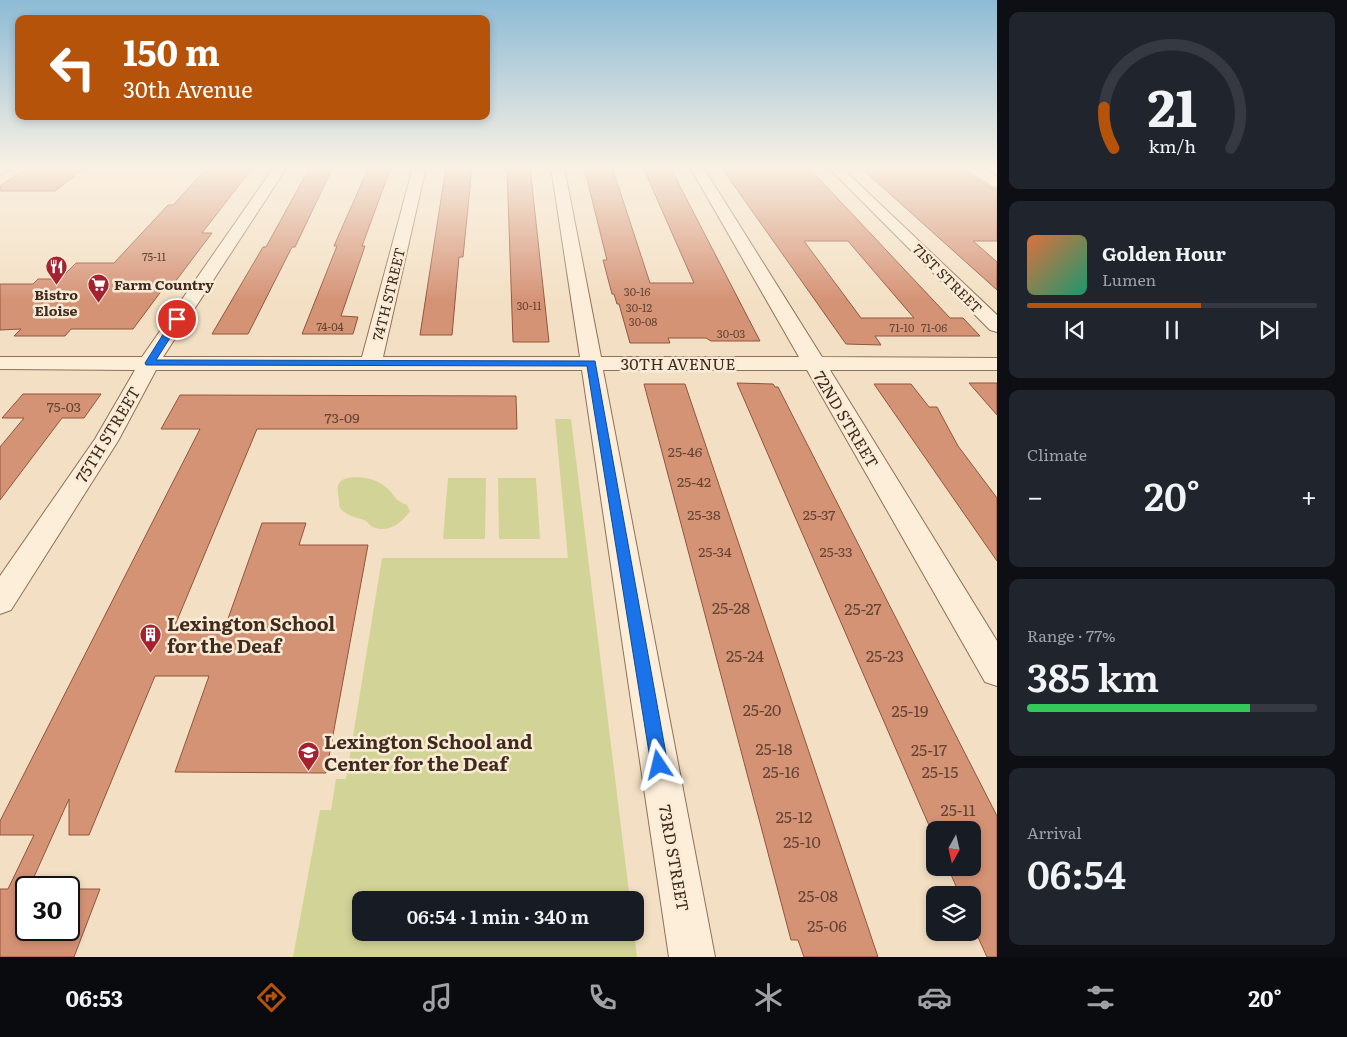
<!DOCTYPE html>
<meta charset="utf-8">
<style>
body{margin:0;font-family:Literata,serif;background:#20242c;color:#f1f3f6;height:100vh;display:flex;flex-direction:column;font-size:19px;white-space:nowrap}
*{box-sizing:border-box;margin:0}
p{font-size:16px;color:#9ea1a6}
.icon{flex:none;width:28px;height:28px;fill:none;stroke:currentColor;stroke-width:2;stroke-linecap:round;stroke-linejoin:round}
.map{position:relative;flex:1;overflow:hidden}
.drawer{display:flex;flex-direction:column;gap:12px;padding:12px;background:#0d0f14;width:350px}
.drawer>*{flex:none}
.banner{position:absolute;left:15px;top:15px;width:475px;height:105px;border-radius:10px;box-shadow:0 2px 8px #0003;background:#b45309;color:#fff;overflow:hidden}
.needle{width:32px;rotate:188deg}
.controls{position:absolute;left:926px;top:821px;display:grid;gap:10px}
.controls a{display:grid;place-items:center;width:55px;height:55px;border-radius:10px;background:#171b24;box-shadow:0 2px 8px #0003;font-size:25px}
.speed{position:absolute;left:15px;top:876px;display:flex;gap:10px;font-size:25px;font-weight:700;text-align:center}
.speed>*{display:grid;place-content:center;width:65px;height:65px;border-radius:50%;background:#171b24;box-shadow:0 2px 8px #0003;line-height:1}
.speed .limit{border:2px solid #111;border-radius:8px;background:#fff;color:#111}
.pin{position:absolute;display:grid;place-items:center;width:42px;height:42px;color:#fff;margin:-21px;border:2px solid #fff;border-radius:50%;box-shadow:0 1px 5px #0007}
.me{position:absolute;width:55px;margin:-28px;rotate:350deg;stroke-linejoin:round;filter:drop-shadow(0 0 4px #0008)}
.turn{display:flex;align-items:center;gap:18px;height:105px;padding:0 25px;font-size:22px}
.turn .icon{width:65px;height:65px;stroke-width:2.5}
.turn b{display:block;font-size:35px;line-height:42px}
.big{font-size:38px;font-weight:600;line-height:1.1}
.drawer .widget{flex:1;display:flex;flex-direction:column;justify-content:center;gap:8px;min-width:0;padding:0 18px;border-radius:10px;background:#20242c}
.drawer .dial{align-items:center;gap:0}
.dial svg{height:130px;overflow:visible;fill:none;stroke:#363941;stroke-width:7;stroke-linecap:round;text-anchor:middle}
.dial text{fill:#f1f3f6;stroke:none}
.song{display:flex;align-items:center;gap:15px}
.cover{width:60px;height:60px;border-radius:8px;background:linear-gradient(135deg,hsl(20 70% 55%),hsl(160 70% 35%))}
.played{height:5px;border-radius:2px;background:linear-gradient(90deg,#b45309 60%,#363941 60%)}
.keys{display:flex;justify-content:space-around;direction:ltr}
.heat{display:flex;justify-content:space-between;align-items:center;font-size:28px;direction:ltr}
.charge{height:8px;border-radius:4px;background:linear-gradient(90deg,#34c759 77%,#363941 0)}
.trip{position:absolute;left:352px;top:891px;width:292px;height:50px;border-radius:10px;background:#171b24;box-shadow:0 2px 8px #0003;font-weight:600;line-height:50px;text-align:center}
.dock{display:flex;height:80px;justify-content:space-around;align-items:center;background:#090b0e;color:#9ea1a6}
.dock .icon{width:35px;height:35px}
.dock .on{color:#b45309}
.dock b{font-size:22px;color:#f1f3f6}
main{display:flex;flex:1;min-height:0}
.map>svg:first-child{display:block}
.green{fill:#d2d396}
.building{fill:#d59376;stroke:#92543b;fill-rule:evenodd}
.lines{fill:none;stroke-linecap:round;stroke-linejoin:round}
.minor-casing{stroke:#907058;stroke-width:2}
.minor{fill:#fceed9;fill-rule:evenodd}
.route{fill:#1a73e8;stroke:#114b97}
.labels{text-anchor:middle;dominant-baseline:central;stroke-width:5;stroke-linejoin:round;paint-order:stroke}
.far-number-label{font-size:11px;fill:#644433}
.far-street-label{font-size:14px;fill:#3f2a1d;stroke:#f9ebd5}
.far-poi-label{font-size:14px;font-weight:bold;fill:#3f2a1d;stroke:#f9ebd5;text-anchor:start}
.number-label{font-size:14px;fill:#644433}
.street-label{font-size:16px;fill:#3f2a1d;stroke:#f9ebd5}
.near-number-label{font-size:16px;fill:#644433}
.near-poi-label{font-size:19px;font-weight:bold;fill:#3f2a1d;stroke:#f9ebd5;text-anchor:start}
</style>
<main>
<div class="map">
<svg width="997" height="957" viewBox="0 0 997 957">
<rect width="100%" height="100%" fill="#f3e0c4"/>
<!-- green -->
<path class="green" d="M555 419H571L630 900H361V932L634 933 637 957H293L320 810H331L336 779H346L382 558H568Z
M354 477C368 477 379 480 389 490 398 499 392 498 407 505L410 511C403 522 388 534 373 527 370 526 368 522 364 520 356 517 346 516 340 508 339 506 339 503 339 500 336 484 337 479 354 477Z
M448 478H486L485 539H443Z
M498 478H536L540 539H499Z"/>
<!-- building -->
<path class="building" d="M28 167H86L55 191H0V186Z
M208 167H253L202 233H212L175 282H168L133 329H71L65 336H14L21 329 0 330V284H33L38 279H60L76 263H114L168 205H173Z
M310 167H333L295 247H292L248 334H212L263 247H266Z
M369 167H391L362 246H365L341 316 358 317 353 334H302L337 246H334L344 223Z
M446 167H472L463 257H459L452 335H420Z
M507 167H530L549 342H513Z
M584 167H612L650 283H694L643 167H670L760 341H711L706 338H668L670 343H630L619 304H617L614 294H612L603 260H607Z
M721 167H808L950 318H963L980 336H875L881 345 846 344ZM804 241H848L914 318H861Z
M860 167H965L967 172 991 188 997 189V241H973L997 262V290Z
M737 383 773 384 775 387H778L997 816V957H987L972 924V895H960L948 868H972V830H931Z
M969 383H997V415Z
M644 384H685L878 957H804L798 940H791Z
M874 384H911L929 407H937L958 446 997 498V561Z
M23 394H101L84 418H62L0 500V447L24 418H2Z
M180 395 516 396 517 429H257L173 630H224L262 523H306L299 545H368L326 773 175 772 209 676H155L89 835H69V799L29 888H26V930H69V889H100L74 957H0V889H8L34 835H0V821L200 429H161Z"/>
<g class="lines">
<defs>
<path id="minor" d="M0 167H14L0 175Z
M274 167H287L163 357H362L413 167H426L383 357H580L551 167H564L601 357H799L690 167H703L822 357 997 358V370H830L997 641V686L985 682 807 370H603L715 957H669L582 370H156L118 441 11 610 0 614V576L95 439 135 370 0 369V357H142Z
M828 167H841L997 315V332L990 330Z
M967 167H981L997 177V187L992 186 968 170Z"/>
</defs>
<!-- minor casing -->
<use href="#minor" class="minor-casing"/>
<!-- minor -->
<use href="#minor" class="minor"/>
</g>
<!-- sky -->
<linearGradient id="sky" x2="0" y2="1"><stop stop-color="#8dbbd5"/><stop offset="0.56" stop-color="#faf1e4"/><stop offset="1" stop-color="#faf1e4" stop-opacity="0"/></linearGradient>
<rect width="997" height="300" fill="url(#sky)"/>
<!-- route -->
<path class="route" d="M174 317 182 319 156 360 595 361 668 765 665 771 659 773 654 771 651 765 587 366 146 365 145 363Z"/>
<!-- icons -->
<defs>
<symbol id="restaurant-pin" viewBox="-11 -11 22 30"><path d="M0 17L-7.5 6A9.5 9.5 0 1 1 7.5 6Z" fill="#a62130" stroke="#f9ebd5"/><path d="M-5-6h1v4h1v-4h1v4h1v-4h1v5L-1.5 .5V6h-2V.5L-5-1ZM5-6V6H3V1.5H1.5Q1.5-4 5-6Z" fill="#fff"/></symbol>
<symbol id="supermarket-pin" viewBox="-11 -11 22 30"><path d="M0 17L-7.5 6A9.5 9.5 0 1 1 7.5 6Z" fill="#a62130" stroke="#f9ebd5"/><path d="M-6-5.5h2.5l.6 2H6L4.5 2H-2.5L-4.4-4H-6ZM-1.5 3.2a1.3 1.3 0 1 0 .1 0ZM3 3.2a1.3 1.3 0 1 0 .1 0Z" fill="#fff"/></symbol>
<symbol id="building-pin" viewBox="-11 -11 22 30"><path d="M0 17L-7.5 6A9.5 9.5 0 1 1 7.5 6Z" fill="#a62130" stroke="#f9ebd5"/><path d="M-4-6H4V6H1V3H-1V6H-4ZM-2.5-4.3h1.7v1.8h-1.7ZM.8-4.3h1.7v1.8H.8ZM-2.5-1h1.7V.8h-1.7ZM.8-1h1.7V.8H.8Z" fill="#fff"/></symbol>
<symbol id="school-pin" viewBox="-11 -11 22 30"><path d="M0 17L-7.5 6A9.5 9.5 0 1 1 7.5 6Z" fill="#a62130" stroke="#f9ebd5"/><path d="M0-5L7-2L0 1L-7-2ZM-4 1L0 2.5L4 1V4Q0 6-4 4Z" fill="#fff"/></symbol>
</defs>
<g fill-rule="evenodd">
<use href="#restaurant-pin" x="44" y="254" width="25" height="34"/>
<use href="#supermarket-pin" x="86" y="272" width="25" height="34"/>
<use href="#building-pin" x="138" y="622" width="25" height="34"/>
<use href="#school-pin" x="296" y="740" width="25" height="34"/>
</g>
<g class="labels">
<!-- far-number labels -->
<g class="far-number-label">
<text x="154" y="256">75-11</text>
<text x="637" y="291">30-16</text>
<text x="529" y="305">30-11</text>
<text x="639" y="307">30-12</text>
<text x="643" y="321">30-08</text>
<text x="330" y="326">74-04</text>
<text x="902" y="327">71-10</text>
<text x="934" y="327">71-06</text>
<text x="731" y="333">30-03</text>
</g>
<!-- far-street labels -->
<g class="far-street-label">
<text transform="translate(948 278) rotate(45)">71ST STREET</text>
<text transform="translate(388 294) rotate(-76)">74TH STREET</text>
</g>
<!-- far-poi labels -->
<g class="far-poi-label">
<text x="114" y="284">Farm Country</text>
<text x="56" y="294" text-anchor="middle">Bistro<tspan x="56" dy="16">Eloise</tspan></text>
</g>
<!-- number labels -->
<g class="number-label">
<text x="64" y="406">75-03</text>
<text x="342" y="417">73-09</text>
<text x="685" y="451">25-46</text>
<text x="694" y="481">25-42</text>
<text x="704" y="514">25-38</text>
<text x="819" y="514">25-37</text>
<text x="715" y="551">25-34</text>
<text x="836" y="551">25-33</text>
</g>
<!-- street labels -->
<g class="street-label">
<text x="678" y="363">30TH AVENUE</text>
<text transform="translate(847 419) rotate(59)">72ND STREET</text>
<text transform="translate(107 434) rotate(-59)">75TH STREET</text>
<text transform="translate(675 858) rotate(80)">73RD STREET</text>
</g>
<!-- near-number labels -->
<g class="near-number-label">
<text x="731" y="607">25-28</text>
<text x="863" y="608">25-27</text>
<text x="745" y="655">25-24</text>
<text x="885" y="655">25-23</text>
<text x="762" y="709">25-20</text>
<text x="910" y="710">25-19</text>
<text x="774" y="748">25-18</text>
<text x="929" y="749">25-17</text>
<text x="781" y="771">25-16</text>
<text x="940" y="771">25-15</text>
<text x="958" y="809">25-11</text>
<text x="794" y="816">25-12</text>
<text x="802" y="841">25-10</text>
<text x="818" y="895">25-08</text>
<text x="827" y="925">25-06</text>
</g>
<!-- near-poi labels -->
<g class="near-poi-label">
<text x="167" y="623">Lexington School<tspan x="167" dy="22">for the Deaf</tspan></text>
<text x="324" y="741">Lexington School and<tspan x="324" dy="22">Center for the Deaf</tspan></text>
</g>
</g>
</svg>
<div class="controls">
<a><svg class="needle" viewBox="-14 -14 28 28"><path d="M0-13l5 13h-10z" fill="#e53935"/><path d="M0 13l5-13h-10z" fill="#9ea1a6"/></svg></a>
<a><svg class="icon" aria-label="layers" viewBox="0 0 24 24"><path d="M12 4l9 5-9 5-9-5zM3 14l9 5 9-5"/></svg></a>
</div>
<div class="speed"><div class="limit">30</div></div>
<div class="pin" style="left:177px;top:319px;background:#d93025"><svg class="icon" aria-label="arrive" viewBox="0 0 24 24"><path d="M6 21V4h12l-3 4 3 4H6"/></svg></div>
<svg class="me" style="left:659px;top:765px" viewBox="-20 -20 40 40"><path d="M0-17L14 15 0 8-14 15z" fill="#1a73e8" stroke="#fff" stroke-width="4"/></svg>
<div class="trip">06:54 · 1 min · 340 m</div>
<div class="banner">
<div class="turn"><svg class="icon" aria-label="left" viewBox="0 0 24 24"><path d="M17 20v-9H6M10 6l-5 5 5 5"/></svg><div><b>150 m</b>30th Avenue</div></div>
</div>
</div>
<section class="drawer">
<div class="widget dial"><svg viewBox="0 0 100 80">
<path d="M14 69A42 42 0 1 1 86 69"/>
<path d="M14 69A42 42 0 0 1 8 44" stroke="#b45309"/>
<text x="50" y="56" font-size="32" font-weight="700">21</text>
<text x="50" y="72" font-size="11">km/h</text>
</svg></div>
<div class="widget">
<div class="song"><i class="cover"></i><div><b>Golden Hour</b><p>Lumen</p></div></div>
<div class="played"></div>
<div class="keys"><svg class="icon" aria-label="previous" viewBox="0 0 24 24"><path d="M18 5L8 12l10 7zM5 5v14"/></svg><svg class="icon" aria-label="pause" viewBox="0 0 24 24"><path d="M8 5v14M16 5v14"/></svg><svg class="icon" aria-label="next" viewBox="0 0 24 24"><path d="M6 5l10 7-10 7zM19 5v14"/></svg></div>
</div>
<div class="widget"><p>Climate</p>
<div class="heat"><a>−</a><b class="big">20°</b><a>+</a></div>
</div>
<div class="widget"><p>Range · 77%</p><b class="big">385 km</b><div class="charge"></div></div>
<div class="widget"><p>Arrival</p><b class="big">06:54</b></div>
</section>
</main>
<nav class="dock">
<b>06:53</b>
<svg class="icon on" aria-label="directions" viewBox="0 0 24 24"><path d="M12 3l9 9-9 9-9-9zM9 14v-3h6M13 9l2 2-2 2"/></svg>
<svg class="icon" aria-label="music" viewBox="0 0 24 24"><path d="M9 18V5l10-2v13"/><circle cx="6" cy="18" r="3"/><circle cx="16" cy="16" r="3"/></svg>
<svg class="icon" aria-label="phone" viewBox="0 0 24 24"><path d="M5 4h4l2 5-3 2q2 4 5 5l2-3 5 2v4C11 20 4 13 5 4z"/></svg>
<svg class="icon" aria-label="climate" viewBox="0 0 24 24"><path d="M12 3v18M4 7l16 10M4 17L20 7"/></svg>
<svg class="icon" aria-label="car" viewBox="0 0 24 24"><path d="M5 17H2v-5l4-1 3-4h7l3 4 3 1v5h-3M9 17h6M6 11h13"/><circle cx="7" cy="17" r="2"/><circle cx="17" cy="17" r="2"/></svg>
<svg class="icon" aria-label="filters" viewBox="0 0 24 24"><path d="M4 7h16M4 17h16"/><circle cx="9" cy="7" r="2"/><circle cx="15" cy="17" r="2"/></svg>
<b>20°</b>
</nav>
